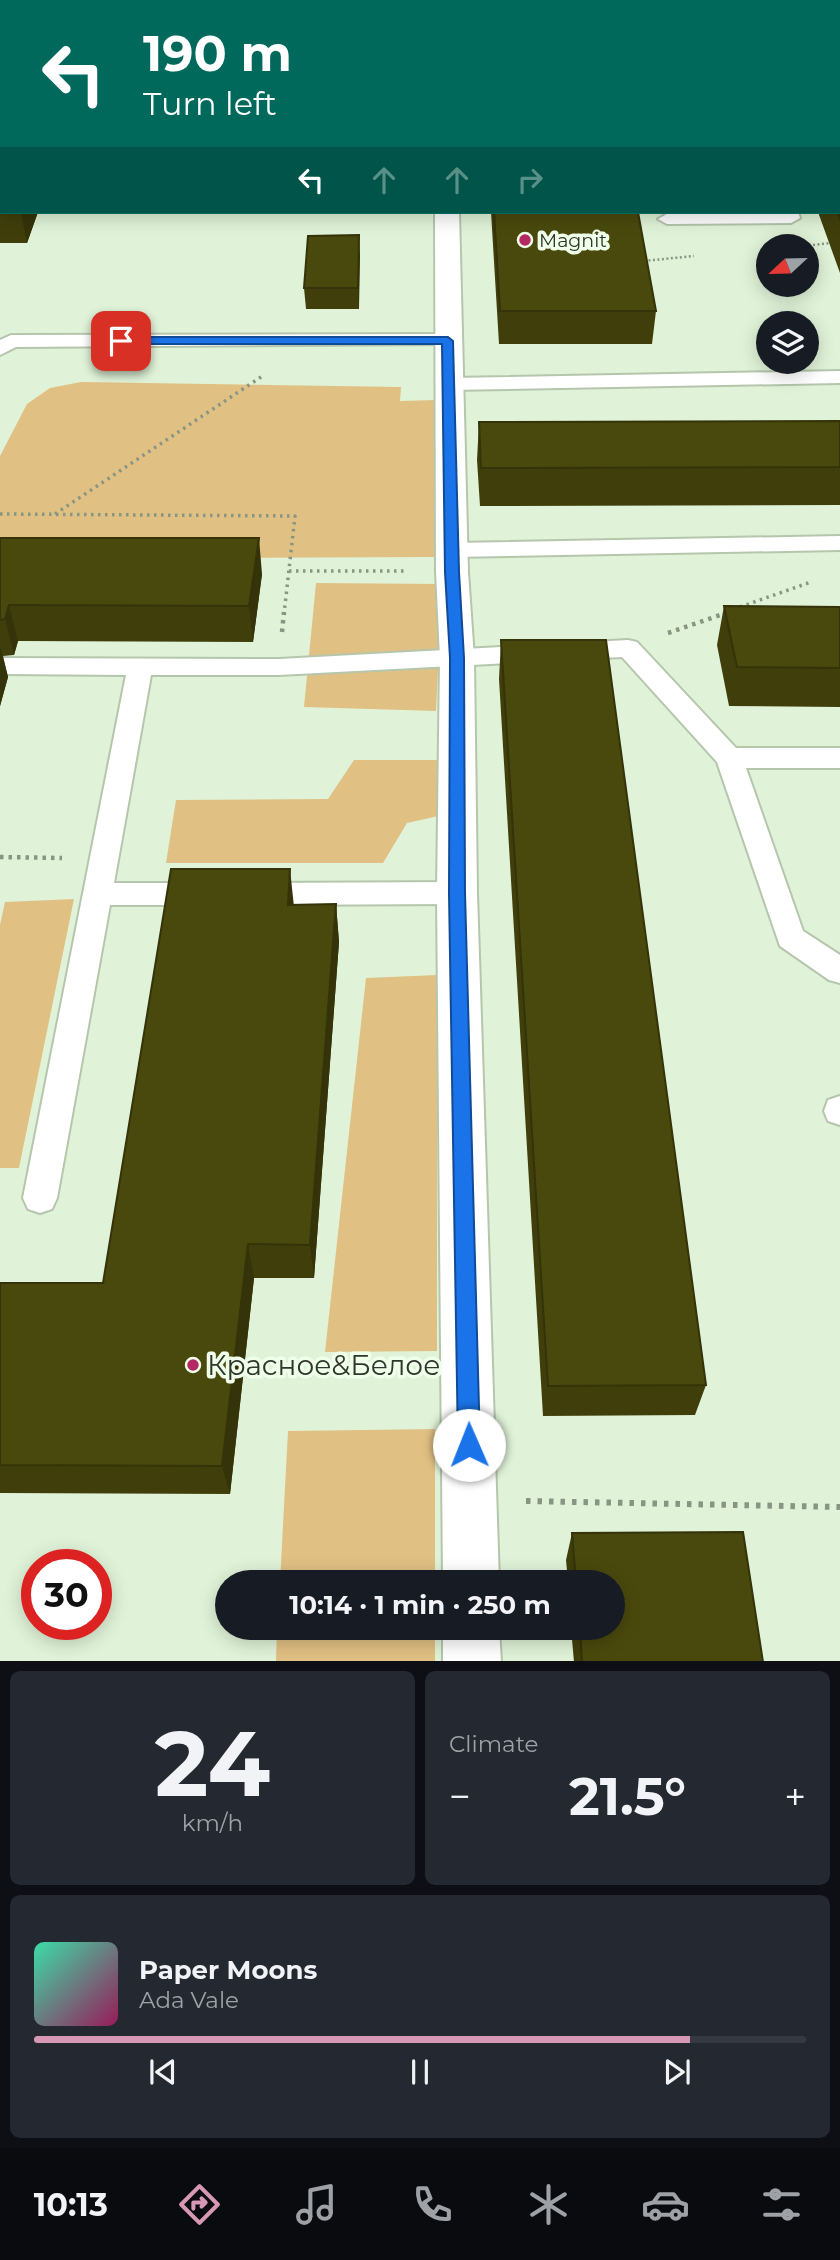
<!DOCTYPE html>
<meta charset="utf-8">
<style>
body{margin:0;font-family:Montserrat,sans-serif;background:#242831;color:#f1f3f6;height:100vh;display:flex;flex-direction:column;font-size:26px;white-space:nowrap}
*{box-sizing:border-box;margin:0}
p{font-size:23px;color:#9ea1a6}
.icon{flex:none;width:38px;height:38px;fill:none;stroke:currentColor;stroke-width:2;stroke-linecap:round;stroke-linejoin:round}
.map{position:relative;height:1661px;overflow:hidden}
.side{display:flex;flex-direction:column;gap:10px;padding:10px;background:#0d0f14;flex:1}
.side>*{flex:none}
.banner{position:absolute;left:0px;top:0px;width:840px;height:214px;box-shadow:0 4px 18px #0003;background:#00695c;color:#fff;overflow:hidden}
.needle{width:46px;rotate:248deg}
.fabs{position:absolute;left:756px;top:234px;display:grid;gap:14px}
.fabs a{display:grid;place-items:center;width:63px;height:63px;border-radius:50%;background:#171b24;box-shadow:0 4px 18px #0003;font-size:35px}
.speed{position:absolute;left:21px;top:1549px;display:flex;gap:14px;font-size:35px;font-weight:700;text-align:center}
.speed>*{display:grid;place-content:center;width:91px;height:91px;border-radius:50%;background:#171b24;box-shadow:0 4px 18px #0003;line-height:1}
.speed .limit{border:10px solid #d22;background:#fff;color:#111}
.pin{position:absolute;display:grid;place-items:center;width:60px;height:60px;color:#fff;margin:-30px;border-radius:14px;box-shadow:0 4px 10px #0006}
.me{position:absolute;width:77px;margin:-38px;rotate:359deg;stroke-linejoin:round;filter:drop-shadow(0 0 5px #0008)}
.turn{display:flex;align-items:center;gap:24px;height:147px;padding:0 28px;font-size:32px}
.turn .icon{width:91px;height:91px;stroke-width:2.5}
.turn b{display:block;font-size:49px;line-height:60px}
.lanes{display:flex;align-items:center;height:66px;padding:0 28px;background:#0003;justify-content:center;gap:35px;direction:ltr}
.lanes .off{opacity:.35}
.big{font-size:52px;font-weight:700;line-height:1.1}
.side .card{flex:1;display:flex;flex-direction:column;justify-content:center;gap:10px;min-width:0;padding:0 24px;border-radius:10px;background:#242831}
.side .dial{align-items:center;gap:0}
.dial b{font-size:91px;line-height:1}
.song{display:flex;align-items:center;gap:21px}
.cover{width:84px;height:84px;border-radius:10px;background:linear-gradient(135deg,hsl(160 70% 55%),hsl(330 70% 35%))}
.played{height:7px;border-radius:4px;background:linear-gradient(90deg,#d698b4 85%,#363941 85%)}
.keys{display:flex;justify-content:space-around;direction:ltr}
.heat{display:flex;justify-content:space-between;align-items:center;font-size:38px;direction:ltr}
.side .tiles{flex:1;display:grid;gap:10px;grid-template-columns:1fr 1fr}
.card:last-child{grid-column:span 2}
.trip{position:absolute;left:215px;top:1570px;width:410px;height:70px;border-radius:35px;background:#171b24;box-shadow:0 4px 18px #0003;font-weight:700;line-height:70px;text-align:center}
.tab-bar{display:flex;height:112px;justify-content:space-around;align-items:center;background:#090b0e;color:#9ea1a6}
.tab-bar .icon{width:49px;height:49px}
.tab-bar .selected{color:#d698b4}
.tab-bar b{font-size:32px;color:#f1f3f6}
.map>svg:first-child{display:block}
.green{fill:#e1c083}
.lines{fill:none;stroke-linecap:round;stroke-linejoin:round}
.service-casing{stroke:#b5c6ac;stroke-width:4}
.minor-casing{stroke:#b5c6ac;stroke-width:4}
.path-far3{stroke:#889583;stroke-width:2.5;stroke-dasharray:2 2.5;stroke-linecap:butt}
.path-far2{stroke:#889583;stroke-width:3.5;stroke-dasharray:2.5 4.5;stroke-linecap:butt}
.path-far1{stroke:#889583;stroke-width:4.5;stroke-dasharray:3.5 5;stroke-linecap:butt}
.path{stroke:#889583;stroke-width:6;stroke-dasharray:4.5 7;stroke-linecap:butt}
.service{fill:#fff;fill-rule:evenodd}
.minor{fill:#fff;fill-rule:evenodd}
.wall{fill:#403f0b}
.shaded-wall{fill:#343309}
.building{fill:#4a490d;stroke:#343309;stroke-width:2}
.route{fill:#1a73e8;stroke:#114b97;stroke-width:2}
.poi-dot{fill:#b52963;stroke:#f0ffe9;stroke-width:2.5}
.labels{text-anchor:middle;dominant-baseline:central;stroke-width:7;stroke-linejoin:round;paint-order:stroke}
.far-poi-label{font-size:19px;fill:#2f362c;stroke:#f0ffe9;text-anchor:start}
.near-poi-label{font-size:28px;fill:#2f362c;stroke:#f0ffe9;text-anchor:start}
</style>
<div class="map">
<svg width="840" height="1662" viewBox="0 0 840 1662">
<rect width="100%" height="100%" fill="#e0f3d8"/>
<!-- green -->
<path class="green" d="M81 382 401 387 400 401 439 400 437 557 0 559V456L27 404 50 388Z
M316 583 442 584 436 711 304 707Z
M354 760H447L443 815 407 823 383 863H166L176 800 328 799Z
M74 899 19 1168H0V925L5 902Z
M437 975V1351L325 1352 366 978Z
M435 1429V1582H280L288 1431Z
M277 1628H435V1661H276Z"/>
<g class="lines">
<defs>
<path id="service" d="M798 212 800 218 791 223 667 224 658 219 667 214Z
M448 334 455 336 458 340 455 344 16 347 0 355V340L11 335Z
M840 371V383L449 390 442 388 439 384 442 380 449 378Z
M840 536V550L452 557 444 555 440 550 444 545 452 543Z
M628 640 637 642 736 748H840V768H746L803 931 840 955V983L829 980 780 946 717 762 622 657 279 675H151L114 883H204L214 886 219 894 214 902 204 905H110L57 1198 52 1209 40 1213 28 1209 23 1198 126 675 0 674V658L279 659Z
M457 882 467 885 472 893 467 901 457 904 255 905 245 902 240 894 245 886 255 883Z
M840 1096V1125L828 1121 824 1111 828 1100Z"/>
<path id="minor" d="M243 0H263L242 2Z
M838 46H840V58H838Z
M435 212H459L468 572 474 658 477 893 499 1582H443L437 893 440 658 436 572Z
M443 1628H499L501 1662H443Z"/>
</defs>
<!-- service casing -->
<use href="#service" class="service-casing"/>
<!-- minor casing -->
<use href="#minor" class="minor-casing"/>
<!-- path-far3 -->
<path class="path-far3" d="M813 245 840 242
M644 261 694 256"/>
<!-- path-far2 -->
<path class="path-far2" d="M0 514 295 516 284 614
M55 514 264 375
M289 571H407
M740 607 811 582"/>
<!-- path-far1 -->
<path class="path-far1" d="M282 632 284 612
M668 633 726 613
M0 857 62 858"/>
<!-- path -->
<path class="path" d="M526 1501 840 1507"/>
<!-- service -->
<use href="#service" class="service"/>
<!-- minor -->
<use href="#minor" class="minor"/>
</g>
<!-- wall -->
<path class="wall" d="M0 0H80L79 2H2V212H38L27 243H0Z
M553 0H823L822 2H553Z
M840 67V273L818 212H838Z
M491 212H638L656 311 652 344H499Z
M359 235V309H306L304 288Z
M840 421V505L480 506 477 460 479 422Z
M0 538 262 574 253 642 18 641 14 655 3 656 8 677 0 706Z
M724 606 840 607V707L729 706 717 645Z
M501 640 706 1385 695 1415 543 1416 499 679Z
M336 904 339 942 314 1278H254L230 1494 0 1493V1283H103L294 905Z
M572 1533 763 1662H574L571 1628H612V1582H568L566 1560Z"/>
<!-- shaded-wall -->
<path class="shaded-wall" d="M56 0H80L79 2H54Z
M21 212H38L27 243 21 213Z
M359 235 360 256 359 309 358 288Z
M259 538 262 574 253 642 249 606Z
M9 605 18 641 14 655 5 619Z
M0 646 8 677 0 706Z
M290 869 294 907 288 905Z
M336 904 339 942 314 1278 310 1245Z
M248 1244 254 1278 230 1494 222 1466Z"/>
<!-- building -->
<path class="building" d="M0 0H56L54 2H2V212H21V213H0Z
M595 0H810L811 2H595Z
M838 63 840 67V220L837 212H838Z
M494 212H638L656 311H500Z
M359 235 358 288H304L308 236Z
M840 421V467L481 468 479 422Z
M0 538H259L249 606 9 605 5 619 0 620Z
M724 606 840 607V668L737 667Z
M501 640H606L706 1385 548 1386Z
M171 869H290L288 905 336 904 310 1245 248 1244 222 1466 0 1465V1283H103Z
M743 1532 763 1662H582L580 1628H612V1582H576L572 1533Z"/>
<!-- route -->
<path class="route" d="M448 337 453 341 459 572 464 658 465 893 480 1445 476 1452 469 1456 461 1452 458 1445 449 893 450 658 445 572 442 344H121L116 341 121 337Z"/>
<!-- markers -->
<g class="poi-dot">
<circle cx="525" cy="240" r="7"/>
<circle cx="193" cy="1365" r="7"/>
</g>
<g class="labels">
<!-- far-poi labels -->
<g class="far-poi-label">
<text x="539" y="240">Magnit</text>
</g>
<!-- near-poi labels -->
<g class="near-poi-label">
<text x="207" y="1365">Красное&amp;Белое</text>
</g>
</g>
</svg>
<div class="fabs">
<a><svg class="needle" viewBox="-14 -14 28 28"><path d="M0-13l5 13h-10z" fill="#e53935"/><path d="M0 13l5-13h-10z" fill="#9ea1a6"/></svg></a>
<a><svg class="icon" aria-label="layers" viewBox="0 0 24 24"><path d="M12 4l9 5-9 5-9-5zM3 14l9 5 9-5"/></svg></a>
</div>
<div class="speed"><div class="limit">30</div></div>
<div class="pin" style="left:121px;top:341px;background:#d93025"><svg class="icon" aria-label="arrive" viewBox="0 0 24 24"><path d="M6 21V4h12l-3 4 3 4H6"/></svg></div>
<svg class="me" style="left:469px;top:1445px" viewBox="-20 -20 40 40"><circle r="19" fill="#fff"/><path d="M0-13L10 11 0 6-10 11z" fill="#1a73e8"/></svg>
<div class="trip">10:14 · 1 min · 250 m</div>
<div class="banner">
<div class="turn"><svg class="icon" aria-label="left" viewBox="0 0 24 24"><path d="M17 20v-9H6M10 6l-5 5 5 5"/></svg><div><b>190 m</b>Turn left</div></div>
<div class="lanes"><svg class="icon" aria-label="left" viewBox="0 0 24 24"><path d="M17 20v-9H6M10 6l-5 5 5 5"/></svg><svg class="icon off" aria-label="ahead" viewBox="0 0 24 24"><path d="M12 20V5M6 11l6-6 6 6"/></svg><svg class="icon off" aria-label="ahead" viewBox="0 0 24 24"><path d="M12 20V5M6 11l6-6 6 6"/></svg><svg class="icon off" aria-label="right" viewBox="0 0 24 24"><path d="M7 20v-9h11M14 6l5 5-5 5"/></svg></div>
</div>
</div>
<section class="side">
<div class="tiles">
<div class="card dial"><b>24</b><p>km/h</p></div>
<div class="card"><p>Climate</p>
<div class="heat"><a>−</a><b class="big">21.5°</b><a>+</a></div>
</div>
<div class="card">
<div class="song"><i class="cover"></i><div><b>Paper Moons</b><p>Ada Vale</p></div></div>
<div class="played"></div>
<div class="keys"><svg class="icon" aria-label="previous" viewBox="0 0 24 24"><path d="M18 5L8 12l10 7zM5 5v14"/></svg><svg class="icon" aria-label="pause" viewBox="0 0 24 24"><path d="M8 5v14M16 5v14"/></svg><svg class="icon" aria-label="next" viewBox="0 0 24 24"><path d="M6 5l10 7-10 7zM19 5v14"/></svg></div>
</div>
</div>
</section>
<nav class="tab-bar">
<b>10:13</b>
<svg class="icon selected" aria-label="directions" viewBox="0 0 24 24"><path d="M12 3l9 9-9 9-9-9zM9 14v-3h6M13 9l2 2-2 2"/></svg>
<svg class="icon" aria-label="music" viewBox="0 0 24 24"><path d="M9 18V5l10-2v13"/><circle cx="6" cy="18" r="3"/><circle cx="16" cy="16" r="3"/></svg>
<svg class="icon" aria-label="phone" viewBox="0 0 24 24"><path d="M5 4h4l2 5-3 2q2 4 5 5l2-3 5 2v4C11 20 4 13 5 4z"/></svg>
<svg class="icon" aria-label="climate" viewBox="0 0 24 24"><path d="M12 3v18M4 7l16 10M4 17L20 7"/></svg>
<svg class="icon" aria-label="car" viewBox="0 0 24 24"><path d="M5 17H2v-5l4-1 3-4h7l3 4 3 1v5h-3M9 17h6M6 11h13"/><circle cx="7" cy="17" r="2"/><circle cx="17" cy="17" r="2"/></svg>
<svg class="icon" aria-label="filters" viewBox="0 0 24 24"><path d="M4 7h16M4 17h16"/><circle cx="9" cy="7" r="2"/><circle cx="15" cy="17" r="2"/></svg>
</nav>
